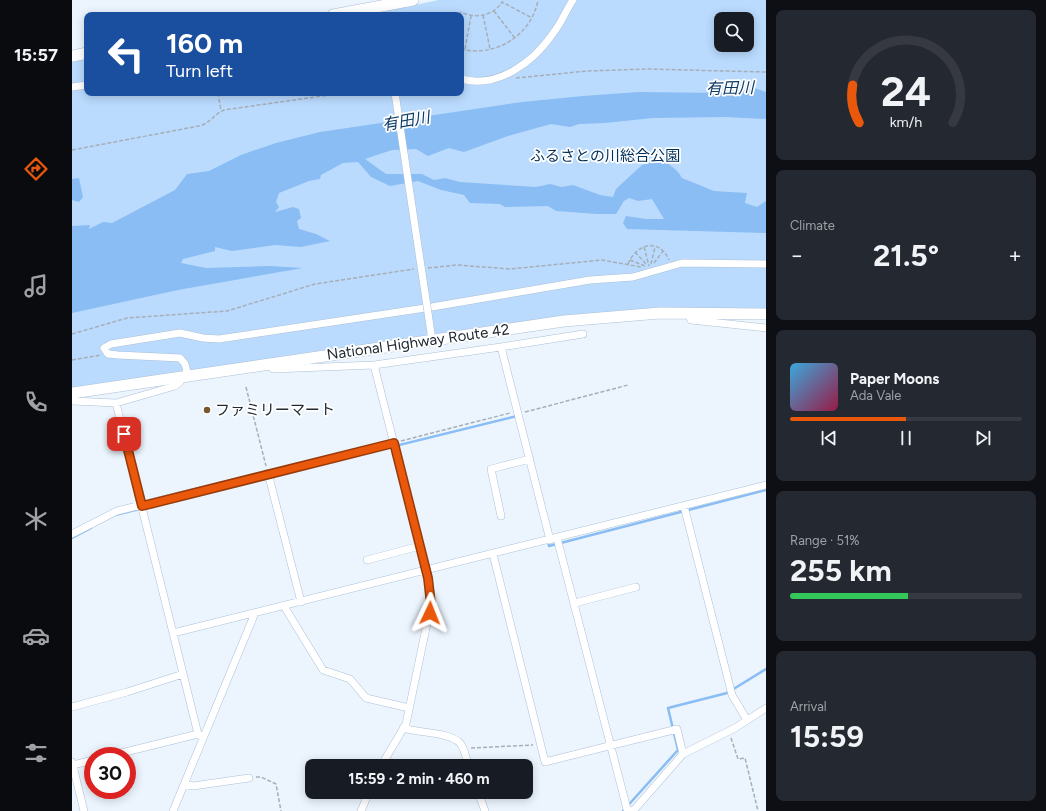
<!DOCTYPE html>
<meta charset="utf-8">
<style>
body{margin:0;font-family:Figtree,"Noto Sans JP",sans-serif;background:#242831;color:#f1f3f6;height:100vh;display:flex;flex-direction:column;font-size:15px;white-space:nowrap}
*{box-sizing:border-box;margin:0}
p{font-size:13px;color:#9ea1a6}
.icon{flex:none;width:22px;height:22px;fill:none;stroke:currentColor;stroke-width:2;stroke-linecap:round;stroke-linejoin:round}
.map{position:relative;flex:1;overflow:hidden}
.drawer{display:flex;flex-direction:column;gap:10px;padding:10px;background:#0d0f14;width:280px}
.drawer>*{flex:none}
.banner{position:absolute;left:12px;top:12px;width:380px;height:84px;border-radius:8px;box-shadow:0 2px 10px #0003;background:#1a4fa0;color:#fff;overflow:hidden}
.tools{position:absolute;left:642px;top:12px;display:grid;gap:8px}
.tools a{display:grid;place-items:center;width:40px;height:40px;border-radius:8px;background:#171b24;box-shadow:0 2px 10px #0003;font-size:20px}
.speed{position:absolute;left:12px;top:747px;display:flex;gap:8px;font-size:20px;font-weight:700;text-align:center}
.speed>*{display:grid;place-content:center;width:52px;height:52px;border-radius:50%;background:#171b24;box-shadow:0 2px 10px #0003;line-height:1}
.speed .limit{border:6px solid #d22;background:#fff;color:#111}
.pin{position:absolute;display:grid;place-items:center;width:34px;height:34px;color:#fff;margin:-17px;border-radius:8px;box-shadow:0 2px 6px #0006}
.me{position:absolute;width:44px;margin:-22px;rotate:2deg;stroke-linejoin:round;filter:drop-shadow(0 0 3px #0008)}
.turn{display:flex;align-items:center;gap:14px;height:84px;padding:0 16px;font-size:18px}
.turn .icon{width:52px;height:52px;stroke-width:2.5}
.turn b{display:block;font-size:28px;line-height:34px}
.big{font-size:30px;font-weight:700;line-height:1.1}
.drawer .tile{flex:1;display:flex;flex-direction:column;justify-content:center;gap:6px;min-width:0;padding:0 14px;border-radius:8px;background:#242831}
.drawer .dial{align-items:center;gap:0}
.dial svg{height:104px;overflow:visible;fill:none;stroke:#363941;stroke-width:7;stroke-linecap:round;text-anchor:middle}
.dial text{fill:#f1f3f6;stroke:none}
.song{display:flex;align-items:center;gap:12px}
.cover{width:48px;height:48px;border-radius:6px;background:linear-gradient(135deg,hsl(200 70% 55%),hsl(340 70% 35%))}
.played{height:4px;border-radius:2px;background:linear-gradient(90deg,#ea580c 50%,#363941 50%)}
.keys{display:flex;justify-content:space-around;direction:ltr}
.heat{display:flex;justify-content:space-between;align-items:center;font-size:22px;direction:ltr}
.charge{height:6px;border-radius:3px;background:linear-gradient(90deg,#34c759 51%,#363941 0)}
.trip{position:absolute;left:233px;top:759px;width:228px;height:40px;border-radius:8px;background:#171b24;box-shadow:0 2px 10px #0003;font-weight:700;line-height:40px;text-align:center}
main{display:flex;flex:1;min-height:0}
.dock{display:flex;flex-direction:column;width:72px;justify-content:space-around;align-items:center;background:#090b0e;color:#9ea1a6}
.dock .icon{width:28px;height:28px}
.dock .on{color:#ea580c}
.dock b{font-size:18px;color:#f1f3f6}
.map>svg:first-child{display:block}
.green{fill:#badbfe;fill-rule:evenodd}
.water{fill:#8abdf3}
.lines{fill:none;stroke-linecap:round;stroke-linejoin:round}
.stream{stroke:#8abdf3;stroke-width:2.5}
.minor-casing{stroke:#abc0d7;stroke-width:8}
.highway-casing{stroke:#abc0d7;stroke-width:12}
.path{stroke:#a6aeb7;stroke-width:1.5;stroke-dasharray:4 2;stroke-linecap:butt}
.minor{stroke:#fff;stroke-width:7}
.highway{stroke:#fff;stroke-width:11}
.minor-bridge-casing{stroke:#abc0d7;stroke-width:8;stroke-linecap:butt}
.minor-bridge{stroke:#fff;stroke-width:7}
.route-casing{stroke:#983908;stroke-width:10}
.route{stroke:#ea580c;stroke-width:7}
.poi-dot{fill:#7a582f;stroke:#fff;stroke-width:1.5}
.labels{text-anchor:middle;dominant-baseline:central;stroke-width:3.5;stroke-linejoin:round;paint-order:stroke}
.park-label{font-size:15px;fill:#00305a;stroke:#fff}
.street-label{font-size:15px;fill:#212932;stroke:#fff}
.poi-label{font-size:15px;fill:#212932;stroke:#fff;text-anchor:start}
.water-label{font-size:16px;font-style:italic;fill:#0c3b66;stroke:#fff}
</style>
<main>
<nav class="dock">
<b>15:57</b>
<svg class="icon on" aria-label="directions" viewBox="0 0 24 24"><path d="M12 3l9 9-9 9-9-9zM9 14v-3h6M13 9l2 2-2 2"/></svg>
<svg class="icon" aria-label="music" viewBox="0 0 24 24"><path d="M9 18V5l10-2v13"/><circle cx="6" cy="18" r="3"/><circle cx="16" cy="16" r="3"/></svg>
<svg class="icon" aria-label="phone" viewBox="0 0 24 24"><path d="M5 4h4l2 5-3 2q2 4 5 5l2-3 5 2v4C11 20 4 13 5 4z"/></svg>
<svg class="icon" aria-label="climate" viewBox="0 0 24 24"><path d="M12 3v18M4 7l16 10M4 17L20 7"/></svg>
<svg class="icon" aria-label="car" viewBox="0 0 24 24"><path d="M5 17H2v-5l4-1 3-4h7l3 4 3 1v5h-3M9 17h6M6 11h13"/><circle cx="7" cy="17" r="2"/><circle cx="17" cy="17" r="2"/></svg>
<svg class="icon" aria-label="filters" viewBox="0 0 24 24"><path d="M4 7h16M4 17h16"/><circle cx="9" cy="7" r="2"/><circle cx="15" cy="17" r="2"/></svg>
</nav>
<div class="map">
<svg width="694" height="811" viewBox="0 0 694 811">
<rect width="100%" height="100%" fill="#ecf5fe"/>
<!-- green -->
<path class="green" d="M366 0H694V312L590 311 0 391V60L15 58V93H389V15H296ZM649 19H675V45H649Z"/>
<!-- water -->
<path class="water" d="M682 88 694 92V119L654 117 581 118 533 123 507 124 498 127 479 124 436 136 392 152 377 148 356 156 344 149 320 150 293 159 314 174H350L362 180 373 178 388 182 464 187 478 184 490 187 501 185 528 195 541 197 544 189 570 165 592 159C598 167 605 168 610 178L642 191 675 193 673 203 685 207 694 201V233L555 229 551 223 554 216 574 219H592L580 199 566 201 557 198 552 201 544 214H525L484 211 476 206 433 207 428 204 398 203 392 195 369 190 346 181 318 186 299 177 286 162 271 163 249 175 248 179 237 181 207 193 204 202 207 207 203 212 221 207 227 209 229 218 225 221 227 229 244 234 258 241 229 247 203 245 160 251 143 247V251L111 259 109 263 134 268 197 266 231 268 106 290 0 313V226L18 225 17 229 31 222 40 223 103 190 115 174 137 171 169 155 204 143 248 132 309 123 450 102 511 96 566 92 654 93 668 89Z
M7 178 11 197 7 202 0 200V179Z"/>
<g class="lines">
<!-- stream -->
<path class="stream" d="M43 515 445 416
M0 538 19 528
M476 541 477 546 694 490
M551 811 606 750 596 708 655 693 694 669"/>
<defs>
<path id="minor" d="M389 79C426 89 462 62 482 32 490 22 494 10 501 0
M0 87 15 85
M616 313 619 320 694 328
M429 347 478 540
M197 364 201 369 302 365 429 347 511 334
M302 365 356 578 359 604 334 724 309 766
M116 376 113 364 108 358 46 355 36 354 32 348 39 344 108 333 131 338 147 339 360 307 518 280 561 277 610 263 694 264
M0 401 44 403 103 386 108 382 109 377
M44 403 126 734 131 738
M196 473 229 602
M612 506 660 695 675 720
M429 516 419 469 458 459
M0 534 45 511 322 443
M485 538 555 809 558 811
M421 554 473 762 605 729 611 754
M295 560 348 546
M503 603 564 587
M212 606 251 670 278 679 294 698 337 708
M101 633 694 485
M0 707 55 692 111 674
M331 728C346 733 378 732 388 743 393 749 394 759 397 766
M37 756 126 734
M0 762 12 811
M1 765 21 760
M112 784 121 786 177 778
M406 792 413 811
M101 811 183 613
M289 811 297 792
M561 811 611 754 663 728 694 708"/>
<path id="highway" d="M261 15 341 0
M0 56 15 53
M0 393 492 321 588 313 694 314"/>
</defs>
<!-- minor casing -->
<use href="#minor" class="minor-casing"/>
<!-- highway casing -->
<use href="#highway" class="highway-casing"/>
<!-- path -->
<path class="path" d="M422 11 442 37
M387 15 389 12C404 19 421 16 430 2L460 18
M411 15 418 49
M389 49C423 58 460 35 466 0
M393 49 399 16
M444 78 515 71 575 69 694 72
M146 93 149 111
M0 150 127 126C139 123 142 114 152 110L271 93
M572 247 577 266
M563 252 575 265
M558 260 573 266
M582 263 591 251
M556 264C564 244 587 237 597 260
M579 264 583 247
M356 268 385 265 438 269 530 260 569 267
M0 334 55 318 155 311 243 284 342 269
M0 360 29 355
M174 387 194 466
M453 412 556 385
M329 441 438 413
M659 738 666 759 673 758 686 811
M399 748 461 745
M184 777H189L204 784 209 811"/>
<!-- minor -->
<use href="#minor" class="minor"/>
<!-- highway -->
<use href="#highway" class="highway"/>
<defs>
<path id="minor-bridge" d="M323 93 359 333"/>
</defs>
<!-- minor-bridge casing -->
<use href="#minor-bridge" class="minor-bridge-casing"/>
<!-- minor-bridge -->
<use href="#minor-bridge" class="minor-bridge"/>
</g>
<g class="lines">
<defs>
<path id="route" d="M52 434 70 506 322 443 356 578 359 604 358 613"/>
</defs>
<!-- route casing -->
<use href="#route" class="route-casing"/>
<!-- route -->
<use href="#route" class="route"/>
</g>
<!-- markers -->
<circle class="poi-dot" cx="135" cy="410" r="4"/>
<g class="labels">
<!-- park labels -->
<g class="park-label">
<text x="533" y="156">ふるさとの川総合公園</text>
</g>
<!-- street labels -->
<g class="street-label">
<text transform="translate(346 342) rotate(-8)">National Highway Route 42</text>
</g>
<!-- poi labels -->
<g class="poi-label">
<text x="143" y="410">ファミリーマート</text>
</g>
<!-- water labels -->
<g class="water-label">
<text transform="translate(658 88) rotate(-1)">有田川</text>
<text transform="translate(334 121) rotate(-10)">有田川</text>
</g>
</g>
</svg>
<div class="tools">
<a><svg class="icon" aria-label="search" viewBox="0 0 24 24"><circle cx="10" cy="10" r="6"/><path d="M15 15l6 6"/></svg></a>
</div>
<div class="speed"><div class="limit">30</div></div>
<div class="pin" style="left:52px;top:434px;background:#d93025"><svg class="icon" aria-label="arrive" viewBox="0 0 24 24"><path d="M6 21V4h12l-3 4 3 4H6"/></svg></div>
<svg class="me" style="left:358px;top:613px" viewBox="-20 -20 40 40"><path d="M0-17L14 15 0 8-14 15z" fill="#ea580c" stroke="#fff" stroke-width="4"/></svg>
<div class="trip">15:59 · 2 min · 460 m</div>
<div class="banner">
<div class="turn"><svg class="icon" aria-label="left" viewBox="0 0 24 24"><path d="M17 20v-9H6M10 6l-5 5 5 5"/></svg><div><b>160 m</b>Turn left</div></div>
</div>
</div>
<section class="drawer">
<div class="tile dial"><svg viewBox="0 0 100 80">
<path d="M14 69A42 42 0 1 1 86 69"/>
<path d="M14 69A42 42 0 0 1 9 40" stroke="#ea580c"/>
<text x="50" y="56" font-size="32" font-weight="700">24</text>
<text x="50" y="72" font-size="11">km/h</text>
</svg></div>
<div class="tile"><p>Climate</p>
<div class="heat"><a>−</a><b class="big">21.5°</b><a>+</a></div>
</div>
<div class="tile">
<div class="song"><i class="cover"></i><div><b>Paper Moons</b><p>Ada Vale</p></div></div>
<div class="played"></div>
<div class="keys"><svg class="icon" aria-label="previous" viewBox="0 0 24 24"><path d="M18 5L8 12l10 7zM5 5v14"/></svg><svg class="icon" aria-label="pause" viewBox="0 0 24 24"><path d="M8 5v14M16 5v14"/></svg><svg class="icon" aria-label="next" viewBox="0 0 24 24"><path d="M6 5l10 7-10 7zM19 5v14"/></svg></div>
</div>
<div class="tile"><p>Range · 51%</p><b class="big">255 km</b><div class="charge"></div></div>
<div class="tile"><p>Arrival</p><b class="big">15:59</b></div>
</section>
</main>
